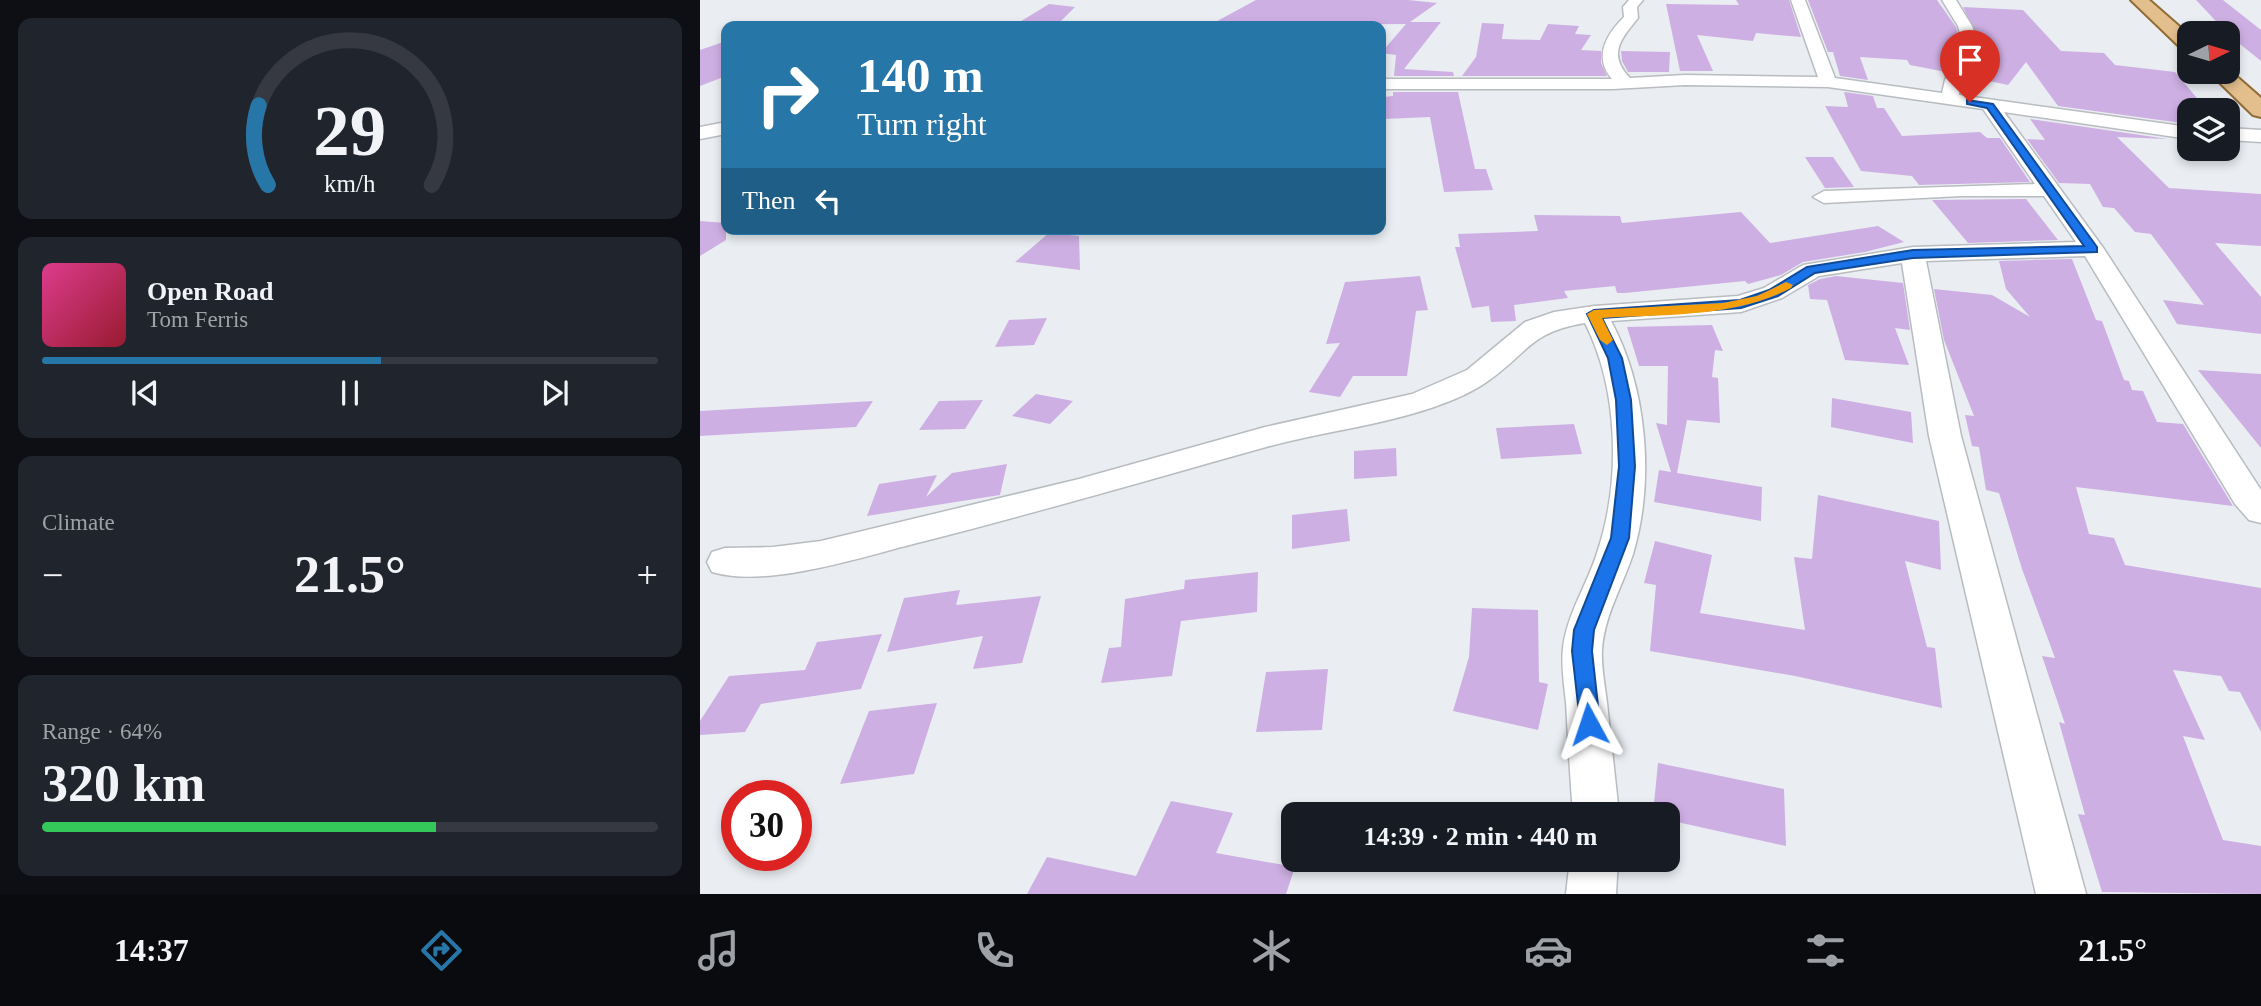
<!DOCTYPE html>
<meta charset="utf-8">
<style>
body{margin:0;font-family:"Times New Roman",serif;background:#20242c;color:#f1f3f6;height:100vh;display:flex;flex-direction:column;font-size:26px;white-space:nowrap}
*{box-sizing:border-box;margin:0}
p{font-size:23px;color:#9ea1a6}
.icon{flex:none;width:38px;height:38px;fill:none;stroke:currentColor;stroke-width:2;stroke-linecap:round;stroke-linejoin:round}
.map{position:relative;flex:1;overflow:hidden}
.panel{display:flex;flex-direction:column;gap:18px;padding:18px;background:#0d0f14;width:700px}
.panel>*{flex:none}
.banner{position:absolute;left:21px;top:21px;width:665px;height:214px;border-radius:14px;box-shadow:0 4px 10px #0003;background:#2776a8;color:#fff;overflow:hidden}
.needle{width:46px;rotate:85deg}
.tools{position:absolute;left:1477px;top:21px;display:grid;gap:14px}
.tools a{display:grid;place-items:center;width:63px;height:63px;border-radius:14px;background:#171b24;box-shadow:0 4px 10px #0003;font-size:35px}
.speed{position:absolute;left:21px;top:780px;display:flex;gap:14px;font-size:35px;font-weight:700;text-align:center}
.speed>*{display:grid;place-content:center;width:91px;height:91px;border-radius:50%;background:#171b24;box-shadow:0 4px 10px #0003;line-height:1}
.speed .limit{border:10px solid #d22;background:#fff;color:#111}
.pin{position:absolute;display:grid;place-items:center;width:60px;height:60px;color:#fff;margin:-72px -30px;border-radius:50% 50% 50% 0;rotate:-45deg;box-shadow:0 0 7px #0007}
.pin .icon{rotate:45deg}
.me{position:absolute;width:77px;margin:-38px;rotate:355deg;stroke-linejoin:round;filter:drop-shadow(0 0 5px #0008)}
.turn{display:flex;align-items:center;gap:24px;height:147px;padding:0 21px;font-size:32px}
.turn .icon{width:91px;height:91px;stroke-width:2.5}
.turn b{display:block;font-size:49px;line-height:60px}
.then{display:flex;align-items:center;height:66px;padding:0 21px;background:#0003;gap:14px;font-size:26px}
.big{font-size:52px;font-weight:600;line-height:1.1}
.panel .widget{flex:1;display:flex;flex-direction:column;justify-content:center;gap:10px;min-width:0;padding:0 24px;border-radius:14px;background:#20242c}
.panel .dial{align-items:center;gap:0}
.dial svg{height:182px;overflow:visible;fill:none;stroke:#363941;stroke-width:7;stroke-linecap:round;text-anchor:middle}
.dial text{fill:#f1f3f6;stroke:none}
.song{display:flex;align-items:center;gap:21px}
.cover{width:84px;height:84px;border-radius:10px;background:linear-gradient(135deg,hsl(330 70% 55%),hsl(350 70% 35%))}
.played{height:7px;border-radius:4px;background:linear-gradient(90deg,#2776a8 55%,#363941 55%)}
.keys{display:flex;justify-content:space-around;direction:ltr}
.heat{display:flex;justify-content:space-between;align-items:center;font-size:38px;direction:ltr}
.charge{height:10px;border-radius:5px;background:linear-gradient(90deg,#34c759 64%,#363941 0)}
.trip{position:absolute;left:581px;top:802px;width:399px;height:70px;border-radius:14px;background:#171b24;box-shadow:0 4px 10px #0003;font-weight:600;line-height:70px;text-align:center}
.dock{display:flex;height:112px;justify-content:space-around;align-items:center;background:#090b0e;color:#9ea1a6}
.dock .icon{width:49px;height:49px}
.dock .current{color:#2776a8}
.dock b{font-size:32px;color:#f1f3f6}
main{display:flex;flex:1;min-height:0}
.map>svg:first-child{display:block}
.building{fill:#ceafe3}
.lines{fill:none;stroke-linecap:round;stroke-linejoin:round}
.minor-casing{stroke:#b8bcc0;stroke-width:3}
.major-casing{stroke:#926c36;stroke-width:4}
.minor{fill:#fff;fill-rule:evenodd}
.major{fill:#e3bf8d;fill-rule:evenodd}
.route{fill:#1a73e8;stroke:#114b97;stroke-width:2}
.slow{fill:#f59e0b}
</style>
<main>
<section class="panel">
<div class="widget dial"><svg viewBox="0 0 100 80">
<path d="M14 69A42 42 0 1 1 86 69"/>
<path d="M14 69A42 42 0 0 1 10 34" stroke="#2776a8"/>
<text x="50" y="56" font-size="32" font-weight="700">29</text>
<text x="50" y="72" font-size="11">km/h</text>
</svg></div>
<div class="widget">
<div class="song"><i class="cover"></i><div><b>Open Road</b><p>Tom Ferris</p></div></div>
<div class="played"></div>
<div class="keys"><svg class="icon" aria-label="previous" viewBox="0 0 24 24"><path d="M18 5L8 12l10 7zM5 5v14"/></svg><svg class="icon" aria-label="pause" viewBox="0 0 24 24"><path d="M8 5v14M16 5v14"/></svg><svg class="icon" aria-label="next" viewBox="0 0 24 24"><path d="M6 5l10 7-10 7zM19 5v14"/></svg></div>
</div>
<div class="widget"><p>Climate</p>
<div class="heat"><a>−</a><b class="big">21.5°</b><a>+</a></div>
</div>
<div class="widget"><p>Range · 64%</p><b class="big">320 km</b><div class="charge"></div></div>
</section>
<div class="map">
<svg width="1561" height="894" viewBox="0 0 1561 894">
<rect width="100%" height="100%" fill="#eaeef2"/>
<!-- building -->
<path class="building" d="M556 0H708L737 3 710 22H741L704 69 753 72 754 76H694L696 55 681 53 706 24 508 26Z
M1036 0H1089L1101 37 1056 33 1053 41 997 35 1013 71H980L966 4 1039 5Z
M1108 0H1237L1256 27 1260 45 1246 72 1210 65 1207 60 1160 57 1168 80 1140 76 1133 52H1128Z
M1496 0H1523L1561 30V61L1530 36Z
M349 4 375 7 356 26H313Z
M1263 7 1323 10 1361 51 1404 53 1415 65 1475 72 1507 110H1489V124L1358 106 1326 62 1308 85 1266 76 1281 44Z
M782 23 804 24 802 39 840 40 848 24 879 26 875 34 891 35 881 50 901 51V63L907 76H762L776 57Z
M26 41V76L0 86V50Z
M921 51 970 52 969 72H928L922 61Z
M693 92H758L775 169H786L793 190 744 192 730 117 685 119 684 97 693 96Z
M1144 92 1173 96 1177 108H1184L1202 136 1280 132 1287 138H1300L1330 182 1219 185 1212 176 1161 171 1125 106 1148 107Z
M1330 119 1468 139 1417 137 1469 188 1561 194V246L1515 243 1561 297V334L1477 324 1463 300 1504 305 1451 234 1435 232 1414 208 1403 207 1390 184 1359 183 1327 139 1345 140Z
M1105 157H1133L1154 187 1125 188Z
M1326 199 1358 240 1268 243 1232 200Z
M1041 212 1070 243 1178 226 1204 242 1165 252 1103 262 1081 275 1048 284 1045 281 925 293H917L915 286 864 291 868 298 814 305 816 321 791 322 789 306 772 308 755 247H760L758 234 838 231 834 215 920 216 922 223Z
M0 221 26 223V240L0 256Z
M349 233 379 236 380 270 315 262Z
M1372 259 1396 320 1402 321 1424 380 1429 381 1432 390 1443 391 1457 422 1483 424 1533 506 1376 487 1389 534 1414 538 1425 565 1561 588V732L1540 692 1529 691 1521 676 1473 670 1505 740 1483 736 1523 840 1561 846V894L1402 892 1378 814 1385 815 1359 722 1365 724 1342 656 1355 658 1322 569 1299 493 1286 490 1279 447 1272 446 1265 415 1274 416 1244 340 1234 289 1292 295 1330 317 1306 289 1299 261Z
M720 276 728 310 716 311 707 376H653L640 397 609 392 640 343 626 344 645 282Z
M1136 276 1203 283 1210 330 1195 328 1209 365 1145 360 1127 300 1110 299 1108 285 1120 279Z
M347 318 334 345 295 347 309 320Z
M1012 325 1023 351 1015 350 1012 377 1018 378 1020 423 987 420 977 473 1062 487 1061 521 954 502 959 470 971 472 956 423 967 425 968 366H939L927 327Z
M1498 370 1561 374V448Z
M336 394 373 401 350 424 312 416Z
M1132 398 1211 412 1213 443 1131 427Z
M283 400 265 429 219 430 239 401Z
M173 401 156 427 0 436V411Z
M874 424 882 454 801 459 796 428Z
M696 448 697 476 654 479V451Z
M307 464 300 495 167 516 179 484 237 475 226 497 252 473Z
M1118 495 1239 521 1241 570 1205 561 1227 647 1235 648 1242 708 1095 676 950 651 956 585 944 583 955 541 1012 555 1000 613 1105 630 1094 557 1112 559Z
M647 509 650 541 592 549V515Z
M558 572 557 612 481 621 472 676 401 683 409 648 421 647 425 599 484 589 485 580Z
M260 590 256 605 341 596 322 663 273 669 283 636 187 652 204 598Z
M772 608 838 610 839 682 848 684 838 730 753 711 769 657Z
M182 634 161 689 61 704 45 732 0 735V721L29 676 105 670 117 642Z
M628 669 622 730 556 732 566 672Z
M237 703 214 774 140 784 169 711Z
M958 763 1084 789 1086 846 968 820V814H953Z
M471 801 533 813 516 853 595 867 586 894H327L347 857 436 876Z"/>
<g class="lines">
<defs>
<path id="minor" d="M929 0H943L937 7 938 18C921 39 907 54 930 78L985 75 1118 77 1091 0H1105L1135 78 1242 93 1245 80 1263 45 1258 26 1242 0H1256L1272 26 1279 45 1261 80 1259 95 1489 127V139L1304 112 1404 249 1561 490V523L1549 520 1535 504 1385 256 1226 261 1261 436 1386 894H1336L1229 436 1202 263 1119 276 1082 298 1041 312 911 321C947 388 955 480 933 554 923 585 904 616 902 650 901 667 905 685 907 703 911 740 915 777 919 814H873C870 776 868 739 866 702 864 684 861 665 863 648 867 614 887 585 897 553 921 482 919 390 885 323 830 332 829 352 788 381 773 392 749 402 731 408 678 426 620 432 566 447 452 479 339 512 225 541 167 555 69 589 12 572L7 562 12 552 25 548 73 547 121 541 379 479 565 427 712 394 767 370 825 322 854 312 894 306 1038 296 1064 288 1103 265 1213 247 1376 242 1344 196H1261L1124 203 1113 197 1124 191 1335 184 1283 109 1128 87 985 85 913 89H681V79H912C893 57 906 35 924 17L923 7Z
M26 122V134L0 139V127Z
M1528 128 1561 130V142L1528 140Z
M870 859H918L916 894H866Z"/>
<path id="major" d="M1431 0H1449L1489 35V51L1482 49Z
M1528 69 1561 98V117L1553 115 1509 72H1528Z"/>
</defs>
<!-- minor casing -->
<use href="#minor" class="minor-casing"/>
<!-- major casing -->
<use href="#major" class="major-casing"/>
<!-- minor -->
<use href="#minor" class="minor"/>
<!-- major -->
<use href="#major" class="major"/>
</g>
<!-- route -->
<path class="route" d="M1267 100 1293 104 1397 247V252L1213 258 1115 273 1078 296 1041 308 902 318 922 358 931 400 935 466 929 538 894 630 892 651 900 724 896 731 889 734 881 731 872 651 874 630 911 538 919 466 916 400 908 358 887 314 894 310 1040 300 1069 290 1107 267 1213 250 1384 246 1287 108 1267 104Z"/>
<!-- slow -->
<path class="slow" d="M1086 282 1093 285 1091 288C1033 318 966 314 902 318L913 340 907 345 900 340 887 314 894 310 1023 303 1057 296Z"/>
</svg>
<div class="tools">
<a><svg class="needle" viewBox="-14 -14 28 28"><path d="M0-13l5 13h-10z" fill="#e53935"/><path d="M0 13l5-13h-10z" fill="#9ea1a6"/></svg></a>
<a><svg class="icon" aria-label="layers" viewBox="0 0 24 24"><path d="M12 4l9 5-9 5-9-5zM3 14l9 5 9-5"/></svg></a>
</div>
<div class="speed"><div class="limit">30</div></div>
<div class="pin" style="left:1270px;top:102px;background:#d93025"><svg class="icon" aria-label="arrive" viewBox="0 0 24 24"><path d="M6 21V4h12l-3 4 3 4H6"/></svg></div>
<svg class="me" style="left:889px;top:724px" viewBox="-20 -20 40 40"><path d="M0-17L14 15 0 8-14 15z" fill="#1a73e8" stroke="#fff" stroke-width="4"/></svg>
<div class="trip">14:39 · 2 min · 440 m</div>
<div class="banner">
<div class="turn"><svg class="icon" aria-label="right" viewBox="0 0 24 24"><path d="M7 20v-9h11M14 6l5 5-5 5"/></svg><div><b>140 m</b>Turn right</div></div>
<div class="then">Then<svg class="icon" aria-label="left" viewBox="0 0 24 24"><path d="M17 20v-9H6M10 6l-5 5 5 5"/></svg></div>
</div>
</div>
</main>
<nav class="dock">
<b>14:37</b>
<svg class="icon current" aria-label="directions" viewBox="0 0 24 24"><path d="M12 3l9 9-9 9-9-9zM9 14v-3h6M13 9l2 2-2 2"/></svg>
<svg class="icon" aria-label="music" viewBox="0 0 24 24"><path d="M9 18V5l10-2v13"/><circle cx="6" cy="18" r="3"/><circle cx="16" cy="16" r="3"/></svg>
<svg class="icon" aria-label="phone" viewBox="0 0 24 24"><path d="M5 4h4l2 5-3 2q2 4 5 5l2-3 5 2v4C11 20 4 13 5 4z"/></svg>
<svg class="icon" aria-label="climate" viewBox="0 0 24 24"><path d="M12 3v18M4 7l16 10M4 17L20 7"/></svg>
<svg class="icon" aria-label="car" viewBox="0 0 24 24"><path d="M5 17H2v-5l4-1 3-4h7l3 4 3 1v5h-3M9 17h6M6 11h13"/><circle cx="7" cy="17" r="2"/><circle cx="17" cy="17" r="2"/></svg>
<svg class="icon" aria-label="filters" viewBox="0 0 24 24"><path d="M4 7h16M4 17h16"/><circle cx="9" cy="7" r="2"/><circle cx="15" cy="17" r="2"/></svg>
<b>21.5°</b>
</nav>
